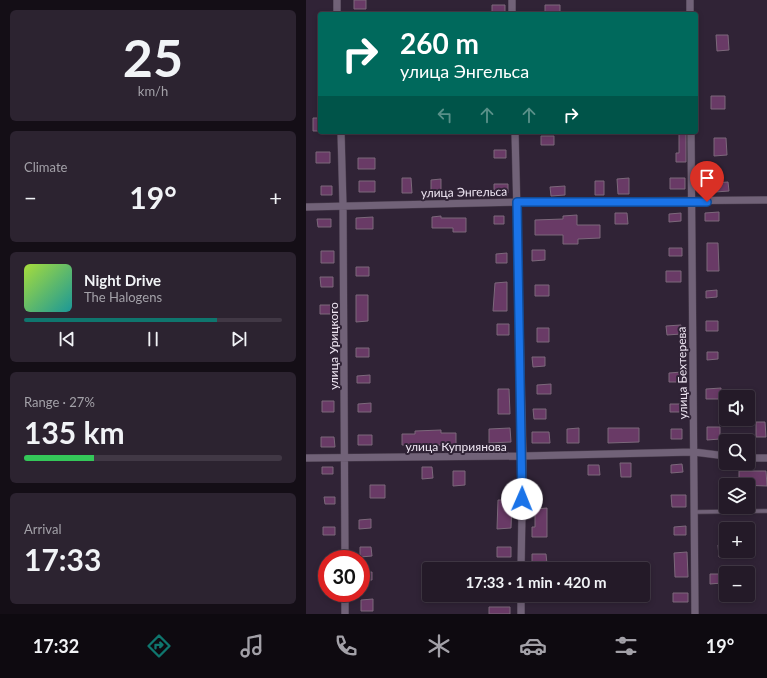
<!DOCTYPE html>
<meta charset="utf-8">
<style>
body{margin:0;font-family:Lato,sans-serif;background:#2c2330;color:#f1f3f6;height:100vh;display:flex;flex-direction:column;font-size:15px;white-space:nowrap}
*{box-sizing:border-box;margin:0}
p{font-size:13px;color:#a3a1a8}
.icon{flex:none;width:22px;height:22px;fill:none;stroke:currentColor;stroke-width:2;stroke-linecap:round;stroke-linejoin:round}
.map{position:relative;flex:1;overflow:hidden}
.sheet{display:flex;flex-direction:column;gap:10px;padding:10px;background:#140e16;width:306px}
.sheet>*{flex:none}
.guide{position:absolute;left:12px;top:12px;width:380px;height:122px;border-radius:4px;box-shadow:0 2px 6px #0003,0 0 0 1px #413845;background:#00695c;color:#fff;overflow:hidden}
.tools{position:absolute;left:413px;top:390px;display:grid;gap:8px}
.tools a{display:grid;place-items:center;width:36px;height:36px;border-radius:4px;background:#241a28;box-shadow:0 2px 6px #0003,0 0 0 1px #413845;font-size:20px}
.speed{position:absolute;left:12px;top:550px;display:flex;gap:8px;font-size:20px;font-weight:700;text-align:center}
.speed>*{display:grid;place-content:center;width:52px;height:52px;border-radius:50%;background:#241a28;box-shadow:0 2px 6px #0003,0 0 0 1px #413845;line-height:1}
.speed .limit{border:6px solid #d22;background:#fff;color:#111}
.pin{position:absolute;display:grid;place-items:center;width:34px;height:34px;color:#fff;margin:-41px -17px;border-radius:50% 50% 50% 0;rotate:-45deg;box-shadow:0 0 4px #0007}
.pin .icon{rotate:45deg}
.me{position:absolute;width:44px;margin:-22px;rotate:1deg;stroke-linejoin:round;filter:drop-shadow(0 0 3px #0008)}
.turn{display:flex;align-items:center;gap:14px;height:84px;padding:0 16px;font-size:18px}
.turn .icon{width:52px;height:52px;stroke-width:2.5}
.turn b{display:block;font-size:28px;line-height:34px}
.lanes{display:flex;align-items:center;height:38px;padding:0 16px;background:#0003;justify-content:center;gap:20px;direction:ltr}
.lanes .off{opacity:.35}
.big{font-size:30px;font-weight:700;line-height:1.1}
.sheet .card{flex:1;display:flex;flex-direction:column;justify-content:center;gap:6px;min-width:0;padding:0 14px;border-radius:6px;background:#2c2330}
.sheet .dial{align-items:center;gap:0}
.dial b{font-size:52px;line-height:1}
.song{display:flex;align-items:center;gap:12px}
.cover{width:48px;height:48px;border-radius:6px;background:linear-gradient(135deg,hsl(80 70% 55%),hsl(180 70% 35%))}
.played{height:4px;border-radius:2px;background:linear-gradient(90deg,#0f766e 75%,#413845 75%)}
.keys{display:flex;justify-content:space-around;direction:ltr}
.heat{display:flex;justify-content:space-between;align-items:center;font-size:22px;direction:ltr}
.charge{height:6px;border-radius:3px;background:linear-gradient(90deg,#34c759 27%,#413845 0)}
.trip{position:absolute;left:116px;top:562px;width:228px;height:40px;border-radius:4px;background:#241a28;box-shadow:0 2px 6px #0003,0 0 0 1px #413845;font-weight:700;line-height:40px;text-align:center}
.dock{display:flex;height:64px;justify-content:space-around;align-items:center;background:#0e0a10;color:#a3a1a8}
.dock .icon{width:28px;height:28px}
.dock .active{color:#0f766e}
.dock b{font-size:18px;color:#f1f3f6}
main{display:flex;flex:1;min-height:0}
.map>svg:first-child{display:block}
.building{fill:#693a66;stroke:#7c687b}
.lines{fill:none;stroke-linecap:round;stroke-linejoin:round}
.service-casing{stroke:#4c4050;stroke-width:5}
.minor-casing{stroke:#4c4050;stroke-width:8}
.service{stroke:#716278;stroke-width:3.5}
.minor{stroke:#716278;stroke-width:7}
.route-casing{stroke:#114b97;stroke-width:10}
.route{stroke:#1a73e8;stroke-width:7}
.labels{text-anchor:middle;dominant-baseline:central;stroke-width:4;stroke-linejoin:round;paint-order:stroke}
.street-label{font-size:12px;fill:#efe6f3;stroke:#302336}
</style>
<main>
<section class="sheet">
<div class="card dial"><b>25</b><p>km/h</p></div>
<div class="card"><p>Climate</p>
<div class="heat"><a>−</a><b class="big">19°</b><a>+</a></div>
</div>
<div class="card">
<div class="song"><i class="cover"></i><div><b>Night Drive</b><p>The Halogens</p></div></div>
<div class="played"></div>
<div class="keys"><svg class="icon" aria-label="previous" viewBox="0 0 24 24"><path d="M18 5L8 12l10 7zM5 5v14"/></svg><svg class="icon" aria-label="pause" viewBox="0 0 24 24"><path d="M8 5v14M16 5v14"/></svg><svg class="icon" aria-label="next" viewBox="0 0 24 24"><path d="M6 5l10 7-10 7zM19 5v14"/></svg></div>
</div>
<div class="card"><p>Range · 27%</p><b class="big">135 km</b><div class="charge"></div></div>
<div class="card"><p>Arrival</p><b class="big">17:33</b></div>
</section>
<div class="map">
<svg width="461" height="614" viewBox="0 0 461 614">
<rect width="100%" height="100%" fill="#302336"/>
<!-- building -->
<path class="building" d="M48 0H60V9H48Z
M186 5H199V12H186Z
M239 5H254V14H239Z
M410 35H422L423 50 411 51Z
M405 96H419V109H405Z
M7 118H14V131H7Z
M373 134H380V162H370V153H373Z
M235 136H248V145H235Z
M408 138H420L421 155 408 156Z
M188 150H200V158H188Z
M10 152H24V163H10Z
M52 158H69V169H52Z
M96 178H105L106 193H96Z
M323 178V194H312L311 179Z
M364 178H379V189H364Z
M135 179V192L125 193V180Z
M53 181H69V192H53Z
M289 181H298V195H289Z
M422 182 423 191 409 192 408 183Z
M188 184H202V193H188Z
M15 186H26V195H15Z
M259 186V195L245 196 244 187Z
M413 212V221H399V213Z
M309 213H321L322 224H309Z
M375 213V221L363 222V214Z
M271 215V225H294V238L272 239V244H257V235H229V220L257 219V216Z
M135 216V218H160V232H147V228H126V217Z
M188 216H198V224H188Z
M67 217V229H50V218Z
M11 219H25V227H12Z
M401 243H412L413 271H401Z
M363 248H376V256H363Z
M226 250H239V260L226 261Z
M15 251H28V263H15Z
M201 253V263H190V254Z
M50 267H63V276H50Z
M360 271H375V282H360Z
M14 277H27V287H15Z
M201 282V311H187L189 283Z
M229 285H243V296H229Z
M411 290V297L400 298V291Z
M50 295H62V321L50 322Z
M14 305H26L27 314H14Z
M400 321H412V331H400Z
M191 324H203V335H191Z
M375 325V334L361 335 360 326Z
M231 328H243V342H231Z
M50 348H63V357H50Z
M401 352H412V359L401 360Z
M226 357H239V366L227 367Z
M376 372V382H363V373Z
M64 375V383H51V376Z
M245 384V394H231V385Z
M415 388V399H400V389Z
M192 389H203L204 414H192Z
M16 401H28V412H16Z
M65 403V412H52V404Z
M364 404H376V412H364Z
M227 409H240V419H228Z
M450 422H459L460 437H450Z
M401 427H414V439L401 440Z
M204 428 205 442 183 443V429Z
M273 428V443H261V429Z
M302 428H333V442L302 443Z
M365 429H376V439H365Z
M135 430V433H150V445H96V434H109V431Z
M226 432H243L244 443H226Z
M52 435H66V445H52Z
M15 437H28L29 447H15Z
M314 463H325V477H315Z
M376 464 377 472 365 473V465Z
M282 465H293L294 475H282Z
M16 467H27V474H16Z
M116 467H126L127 478 116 479Z
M147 471H159V485L147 486Z
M433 471H460L461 486 433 485Z
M64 485H79V498H64Z
M365 495H380V507H366Z
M18 497H29V504H19Z
M192 500H206L205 528 191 529Z
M241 508V537H226V527H229V509Z
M65 519V528L53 529V520Z
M380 526V535H368V527Z
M17 527H29V535H17Z
M420 544V557H413L412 545Z
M54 547H65L66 556 54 557Z
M191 547H205V557H191Z
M381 552 382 577H369L368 553Z
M226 554H240L241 564H226Z
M66 572V580H55V573Z
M404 574H415L416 583 404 584Z
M367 593H382V602H367Z
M67 599V611H55V600Z
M183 607H204V614H183Z"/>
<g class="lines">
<defs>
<path id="service" d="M388 512 461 511"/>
<path id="minor" d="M31 0V14
M206 0V14
M384 0V14
M35 132 37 206 39 559
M209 132 217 456 215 569
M385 132 389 614
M0 207 211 202 461 200
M0 458 217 456 388 452 420 456
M442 458H461
M39 593V614
M215 614V595"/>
</defs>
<!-- service casing -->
<use href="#service" class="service-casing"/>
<!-- minor casing -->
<use href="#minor" class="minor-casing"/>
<!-- service -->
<use href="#service" class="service"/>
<!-- minor -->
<use href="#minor" class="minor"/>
</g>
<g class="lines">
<defs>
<path id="route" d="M216 499 211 202H401"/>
</defs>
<!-- route casing -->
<use href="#route" class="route-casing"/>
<!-- route -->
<use href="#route" class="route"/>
</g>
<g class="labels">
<!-- street labels -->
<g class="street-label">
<text transform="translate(158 192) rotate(-1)">улица Энгельса</text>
<text transform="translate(27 346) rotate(-90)">улица Урицкого</text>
<text transform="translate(376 373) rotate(-91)">улица Бехтерева</text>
<text x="150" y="446">улица Куприянова</text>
</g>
</g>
</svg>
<div class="tools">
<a><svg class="icon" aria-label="sound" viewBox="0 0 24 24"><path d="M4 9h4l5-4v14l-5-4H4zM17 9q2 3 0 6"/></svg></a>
<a><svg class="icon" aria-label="search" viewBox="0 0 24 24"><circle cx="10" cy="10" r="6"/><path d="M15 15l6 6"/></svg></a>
<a><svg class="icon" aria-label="layers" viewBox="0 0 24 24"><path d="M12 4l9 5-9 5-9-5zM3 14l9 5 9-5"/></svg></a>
<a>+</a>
<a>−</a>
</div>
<div class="speed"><div class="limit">30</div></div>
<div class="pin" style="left:401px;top:202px;background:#d93025"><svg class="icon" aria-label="arrive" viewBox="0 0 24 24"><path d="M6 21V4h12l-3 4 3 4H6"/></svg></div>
<svg class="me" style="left:216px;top:499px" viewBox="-20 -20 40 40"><circle r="19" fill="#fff"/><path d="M0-13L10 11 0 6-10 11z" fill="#1a73e8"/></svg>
<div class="trip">17:33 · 1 min · 420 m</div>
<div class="guide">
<div class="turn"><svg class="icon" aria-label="right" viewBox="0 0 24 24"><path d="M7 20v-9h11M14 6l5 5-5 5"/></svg><div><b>260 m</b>улица Энгельса</div></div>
<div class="lanes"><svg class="icon off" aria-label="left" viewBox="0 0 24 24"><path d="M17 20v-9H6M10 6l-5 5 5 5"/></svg><svg class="icon off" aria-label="ahead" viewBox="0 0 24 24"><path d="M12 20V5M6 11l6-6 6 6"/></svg><svg class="icon off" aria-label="ahead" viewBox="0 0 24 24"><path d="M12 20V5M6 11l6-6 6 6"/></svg><svg class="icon" aria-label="right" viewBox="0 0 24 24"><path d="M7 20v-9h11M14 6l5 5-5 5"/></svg></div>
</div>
</div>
</main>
<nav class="dock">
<b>17:32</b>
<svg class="icon active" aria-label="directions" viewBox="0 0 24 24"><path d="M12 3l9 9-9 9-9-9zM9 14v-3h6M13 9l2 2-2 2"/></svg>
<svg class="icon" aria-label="music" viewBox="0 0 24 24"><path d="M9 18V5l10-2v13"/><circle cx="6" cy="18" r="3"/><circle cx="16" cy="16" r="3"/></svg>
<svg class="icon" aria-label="phone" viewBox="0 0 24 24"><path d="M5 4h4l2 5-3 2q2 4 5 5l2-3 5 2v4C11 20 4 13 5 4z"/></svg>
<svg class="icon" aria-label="climate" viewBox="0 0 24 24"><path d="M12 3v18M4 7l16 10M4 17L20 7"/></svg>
<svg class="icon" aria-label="car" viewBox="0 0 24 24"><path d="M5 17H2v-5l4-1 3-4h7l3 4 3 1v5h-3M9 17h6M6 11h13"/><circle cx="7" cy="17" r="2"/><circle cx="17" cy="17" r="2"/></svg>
<svg class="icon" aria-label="filters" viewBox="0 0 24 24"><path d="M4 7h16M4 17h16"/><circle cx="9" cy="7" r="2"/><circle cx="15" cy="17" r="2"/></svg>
<b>19°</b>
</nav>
